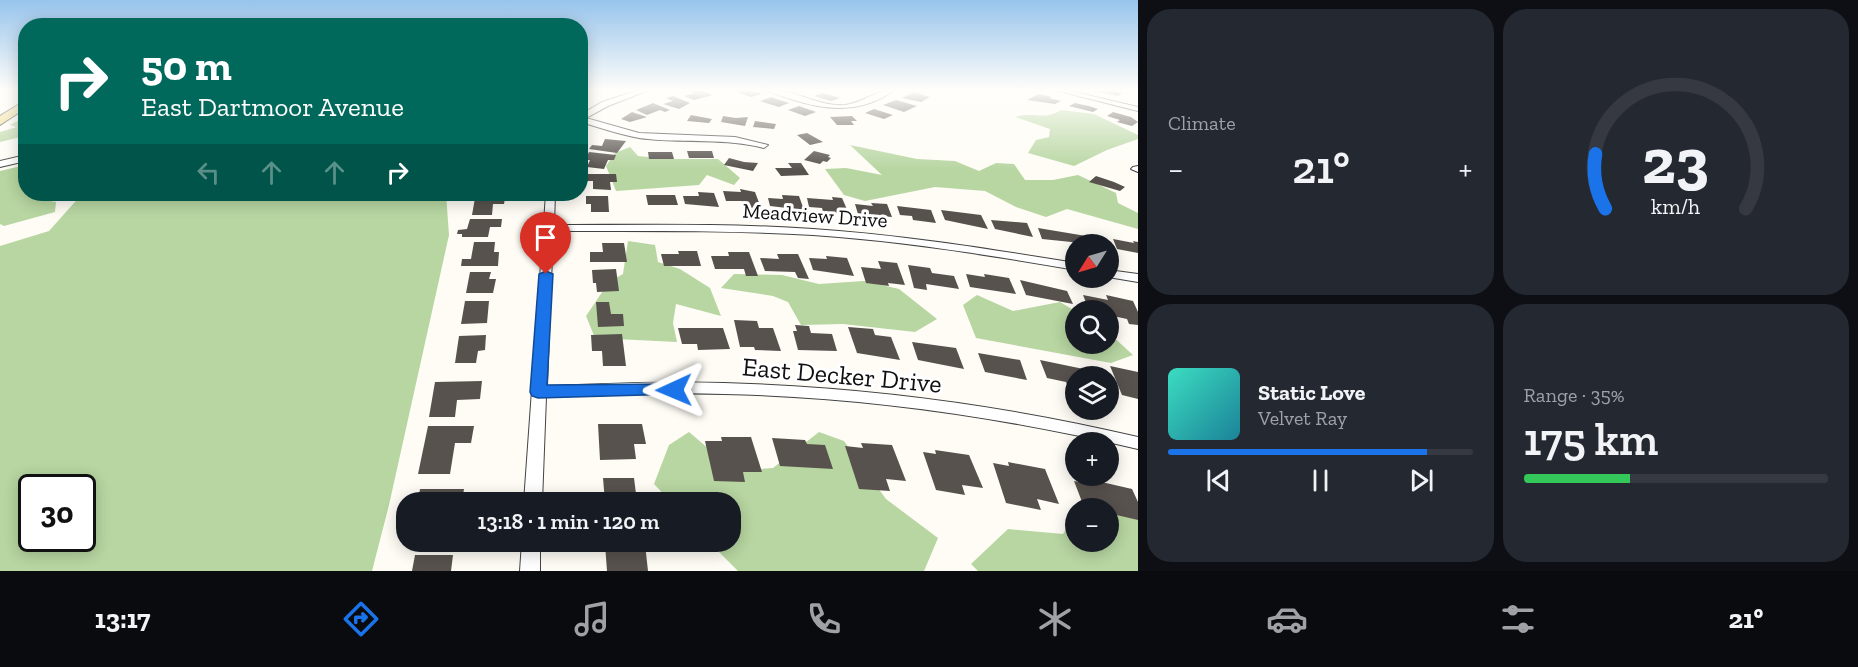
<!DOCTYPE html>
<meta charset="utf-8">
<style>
body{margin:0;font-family:"Zilla Slab",serif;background:#242831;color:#f1f3f6;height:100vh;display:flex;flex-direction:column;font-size:22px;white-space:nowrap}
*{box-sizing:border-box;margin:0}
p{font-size:20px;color:#9ea1a6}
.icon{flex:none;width:33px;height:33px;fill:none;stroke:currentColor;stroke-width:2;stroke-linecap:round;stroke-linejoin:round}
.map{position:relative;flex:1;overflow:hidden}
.drawer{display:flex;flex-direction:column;gap:9px;padding:9px;background:#0d0f14;width:720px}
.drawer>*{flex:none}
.top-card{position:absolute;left:18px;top:18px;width:570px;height:183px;border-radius:24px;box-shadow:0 3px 15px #0003;background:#00695c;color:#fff;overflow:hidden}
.needle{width:39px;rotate:233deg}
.tools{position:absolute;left:1065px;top:234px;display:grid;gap:12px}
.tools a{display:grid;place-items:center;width:54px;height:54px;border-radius:50%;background:#171b24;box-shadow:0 3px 15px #0003;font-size:30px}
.speed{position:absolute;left:18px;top:474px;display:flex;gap:12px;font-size:30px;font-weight:700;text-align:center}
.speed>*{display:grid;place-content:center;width:78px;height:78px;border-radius:50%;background:#171b24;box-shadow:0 3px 15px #0003;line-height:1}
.speed .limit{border:3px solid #111;border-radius:9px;background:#fff;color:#111}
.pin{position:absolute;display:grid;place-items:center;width:51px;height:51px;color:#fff;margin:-62px -26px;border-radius:50% 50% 50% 0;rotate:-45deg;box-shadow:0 0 6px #0007}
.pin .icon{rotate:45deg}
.me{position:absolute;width:66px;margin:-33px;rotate:269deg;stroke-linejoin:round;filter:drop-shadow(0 0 4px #0008)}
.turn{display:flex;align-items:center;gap:21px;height:126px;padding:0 24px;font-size:27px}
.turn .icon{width:78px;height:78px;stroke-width:2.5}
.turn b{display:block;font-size:42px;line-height:51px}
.lanes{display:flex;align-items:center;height:57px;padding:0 24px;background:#0003;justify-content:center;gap:30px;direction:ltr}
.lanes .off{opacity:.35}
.big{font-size:45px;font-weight:600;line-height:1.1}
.drawer .widget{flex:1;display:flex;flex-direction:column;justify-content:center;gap:9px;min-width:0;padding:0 21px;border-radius:24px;background:#242831}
.drawer .dial{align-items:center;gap:0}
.dial svg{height:156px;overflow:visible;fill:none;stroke:#363941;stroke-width:7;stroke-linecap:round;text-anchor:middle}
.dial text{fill:#f1f3f6;stroke:none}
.song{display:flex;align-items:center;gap:18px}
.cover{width:72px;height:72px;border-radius:9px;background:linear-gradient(135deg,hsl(170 70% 55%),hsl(190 70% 35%))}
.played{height:6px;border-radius:3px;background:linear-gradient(90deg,#1a73e8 85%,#363941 85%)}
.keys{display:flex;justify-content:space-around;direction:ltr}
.heat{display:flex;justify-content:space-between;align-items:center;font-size:33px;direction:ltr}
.charge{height:9px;border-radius:4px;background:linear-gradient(90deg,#34c759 35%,#363941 0)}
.drawer .tiles{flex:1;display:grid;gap:9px;grid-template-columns:repeat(2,1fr)}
.trip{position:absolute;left:396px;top:492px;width:345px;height:60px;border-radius:24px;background:#171b24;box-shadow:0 3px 15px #0003;font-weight:600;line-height:60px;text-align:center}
.tab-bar{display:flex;height:96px;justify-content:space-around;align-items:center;background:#090b0e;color:#9ea1a6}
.tab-bar .icon{width:42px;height:42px}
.tab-bar .selected{color:#1a73e8}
.tab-bar b{font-size:27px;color:#f1f3f6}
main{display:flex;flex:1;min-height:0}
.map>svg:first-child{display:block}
.forest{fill:#b7d6a1;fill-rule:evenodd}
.building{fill:#58524e}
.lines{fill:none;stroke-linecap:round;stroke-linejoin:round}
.minor-casing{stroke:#434343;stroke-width:2}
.tertiary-casing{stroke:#434343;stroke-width:2}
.primary-casing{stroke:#212121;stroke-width:2}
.minor{fill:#fff;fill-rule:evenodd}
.tertiary{fill:#fff;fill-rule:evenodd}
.primary{fill:#ecd277;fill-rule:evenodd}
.route{fill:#1a73e8;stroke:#114b97;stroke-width:1.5}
.labels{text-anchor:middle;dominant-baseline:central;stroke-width:6;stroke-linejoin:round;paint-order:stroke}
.street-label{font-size:21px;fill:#101010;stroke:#fff}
.near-street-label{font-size:26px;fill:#101010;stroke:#fff}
</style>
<main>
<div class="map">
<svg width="1138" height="571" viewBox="0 0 1138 571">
<rect width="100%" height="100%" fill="#fefcf5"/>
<!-- forest -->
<path class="forest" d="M1061 110 1094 114 1138 135V139L1107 150 1074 166 1028 153 1036 140 1049 137 1050 129 1015 117C1033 111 1044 121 1061 110Z
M25 117V136L0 142V132L17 127 10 125Z
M850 145 917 159 955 161 979 171 996 163 1014 164 1025 180H1053L1078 175 1116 193 1118 203 1138 213V229L1067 209 1046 217 1016 207 985 191 935 187 865 201 844 195 825 169 846 168 882 175Z
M630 147 638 156 669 159H718L740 178 734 185 707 175 699 185 616 191 606 166 615 153Z
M25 165 26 194H33V198L56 202 55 212 4 226 0 224V171Z
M82 194H446L449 235 389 505 372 571H0V246L49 231ZM32 488H82V538H32Z
M628 241 655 245 658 262 680 269 710 288 721 316 676 304 673 323 677 342 595 338 586 316 609 282 623 274Z
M734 274 782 275 819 284 864 281 899 289 937 319 915 332 843 324 801 325 788 302 773 296 721 288Z
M977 295 1013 311 1060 302 1075 311 1076 344H1108L1109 333 1133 355 1111 363 976 338 963 305Z
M689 432 735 471 773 468 819 432 844 441 886 499 938 538 924 571H738L709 542H730V502H671L654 484 669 445Z
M1084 499 1138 516V571H978L971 564 1008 529 1063 534 1075 514 1076 542H1108V508H1079Z"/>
<!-- building -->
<path class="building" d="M700 90 713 95 694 100 684 96 695 93 689 91Z
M742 90H751L762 94 751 97 736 92Z
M1109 90 1122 93 1118 96 1093 91Z
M914 92 930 97 921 102 902 98Z
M823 93 840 98 831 101 814 96Z
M1039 94 1052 97 1049 98 1061 101 1055 104 1027 100Z
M673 96 690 103 679 109 663 104 673 101 666 98Z
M771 97 789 103 779 107 760 101Z
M896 100 917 106 904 112 883 105Z
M653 103 670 110 665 112 660 110 647 115 636 110Z
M1075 103 1089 106 1098 109 1093 112 1069 106Z
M799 106 816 112 805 116 788 110Z
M874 109 893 115 884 119 865 113Z
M632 112 647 117 630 122 621 119Z
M1113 112 1131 117 1138 122 1132 126 1117 122 1120 120 1107 116Z
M691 115 712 119 709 123 687 121Z
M723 116 736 118 748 117 745 126 721 122Z
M852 116 857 121H851L854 125H837L830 117Z
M755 121 776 124 774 129 753 127Z
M807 133 823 142 810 145 797 135Z
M605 139 626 141 617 153 589 149 592 145 602 146Z
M687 151H712L714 158H689Z
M814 151 830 155 828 157 831 158 827 162 823 161 820 164 804 160Z
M589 152 616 155 614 160H608L604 169 587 167 590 160H585Z
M648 152H672L674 159H649Z
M729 158 744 162 758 163 753 171 724 165Z
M788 163H801L809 175 781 176 775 168H792Z
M585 174H616L617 182H610L611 190 593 189V181H585Z
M1096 176 1114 182 1125 187 1120 191 1089 182Z
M740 189 755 192 761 208H744L742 201H726L723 191 741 192Z
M698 192 714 193 719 207 685 204 683 196H699Z
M646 195H675L678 205H648Z
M782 195 799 196 804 210 770 206 768 198 783 199Z
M586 196H608L609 212H591V204H586Z
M832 197 842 198 849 214 823 212 822 208 809 207 807 198 833 200Z
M475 198H505L504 204H493L492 215H472Z
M871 203 887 204 892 217 858 214 855 204 873 206Z
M897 206 931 210 936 223 913 220 912 216 900 215Z
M941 210 981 215 988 229 945 220Z
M470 219H502L501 227H490L488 237H462V234H457L458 230 467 229Z
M991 220 1027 223 1033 237 995 229Z
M1038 228 1086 236 1091 244 1042 239Z
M1113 239 1134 243 1133 241 1138 242V253L1117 249Z
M474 242H495L494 252H499L498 266H461L462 259H471Z
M602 243H624L627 262H590V252H603Z
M678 251H697L701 266H664L661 254H679Z
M728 252H749L758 276H746L744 269H715L711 256H729Z
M777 254H798L809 279 798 278 795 272 765 271 760 258 779 259Z
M826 256 847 258 854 276 813 270 809 258 827 259Z
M878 261 897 263 905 285 888 283 889 286 866 283 861 267 881 269Z
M908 265 930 268 932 273 954 276 959 289 926 284 927 290 914 288Z
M616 269 619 291 597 292 596 283H593L592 270Z
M470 272H491L489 279H496L493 293H466Z
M966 274 985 277 984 274 1009 278 1016 294 970 287Z
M1020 280 1067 291 1073 304 1026 295Z
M1083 295 1108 300 1106 295 1133 301 1138 312V325L1129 324 1127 319 1108 315V310H1089Z
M465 301H489L487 323 461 324Z
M596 302H609L611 314H623L624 326 598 327Z
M734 320 757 321 759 328H773L781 351 755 350 754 347H740Z
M795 325 809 326 811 333 832 334 837 351 798 350 793 331H797Z
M848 327 873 329 875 335 891 337 900 360 857 353Z
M678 328H723L730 349 698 350 697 344H682Z
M622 334 626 366H603L602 351H592L591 335Z
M486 335 485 350 478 351 476 363H455L459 336Z
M912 342 956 348 964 369 918 360Z
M978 353 1020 360 1027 380 985 372Z
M1040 360 1098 372 1101 376H1076V389L1068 387 1066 382 1047 378Z
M1110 366 1138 372V399L1122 395Z
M482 381 480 399 457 400 455 417H429L435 382Z
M598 424H642L646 444H634L636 459 600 460Z
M428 426H474L471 443H455L450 474H418Z
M721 437H751L762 472H743L745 482 714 481 705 441H722Z
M772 438 805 440 807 444 825 445 833 469 780 466Z
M861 443 892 445 906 481 886 479 890 491 859 489 845 446 863 448Z
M935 450 969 455 983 488 962 485 965 495 936 490 923 452 936 454Z
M1008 462 1045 469 1059 504 1037 499 1041 510 1006 503 993 463 1009 466Z
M603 478H634L637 502H605Z
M1093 480 1132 489 1138 502V520L1108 513V508L1084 507 1074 481 1095 485Z
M420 489H464L462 502H418Z
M405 501 406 534H400Z
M605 544H645L648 571H607Z
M415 555H453L451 571H412Z"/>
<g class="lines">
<defs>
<path id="minor" d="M639 90H649L608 106 586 118 639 133 735 137 768 145 764 148C725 138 687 143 648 139 625 137 603 128 580 122V115L602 102Z
M767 90C793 88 817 107 845 105 862 103 878 89 894 90 864 113 828 111 794 100 785 97 775 95 767 90Z
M1055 90H1066L1138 107V111Z
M1138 166V172L1131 169 1133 167Z
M546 194H555L554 225C640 225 727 223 813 229 902 235 988 249 1076 263V270C988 255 902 241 813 235 727 230 640 231 553 231L547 386C606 384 665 381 724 383 864 387 1002 405 1138 437V449C1002 417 864 397 724 394 665 392 605 395 546 397L542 502H524Z
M1108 270 1138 274V282L1108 277Z
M522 542H540V571H520Z"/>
<path id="tertiary" d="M26 155V161L0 167V161Z"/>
<path id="primary" d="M26 100V108L0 125V116Z"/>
</defs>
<!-- minor casing -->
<use href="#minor" class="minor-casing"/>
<!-- tertiary casing -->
<use href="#tertiary" class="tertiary-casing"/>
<!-- primary casing -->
<use href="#primary" class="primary-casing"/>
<!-- minor -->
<use href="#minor" class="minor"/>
<!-- tertiary -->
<use href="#tertiary" class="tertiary"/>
<!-- primary -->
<use href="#primary" class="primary"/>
</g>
<!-- sky -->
<linearGradient id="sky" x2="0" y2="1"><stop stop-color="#97c4ec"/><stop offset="0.53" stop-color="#fffefa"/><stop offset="1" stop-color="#fffefa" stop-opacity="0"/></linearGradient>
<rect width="1138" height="170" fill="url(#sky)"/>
<!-- route -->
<path class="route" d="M546 271 553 274 547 385 674 384 679 386 682 390 679 394 538 398 532 396 530 392 539 274Z"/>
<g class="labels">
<!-- street labels -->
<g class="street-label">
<text transform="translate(815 215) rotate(4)">Meadview Drive</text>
</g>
<!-- near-street labels -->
<g class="near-street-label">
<text transform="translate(842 375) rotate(5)">East Decker Drive</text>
</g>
</g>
</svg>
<div class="tools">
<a><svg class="needle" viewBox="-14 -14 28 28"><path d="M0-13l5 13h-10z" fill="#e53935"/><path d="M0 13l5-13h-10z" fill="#9ea1a6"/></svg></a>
<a><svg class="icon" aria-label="search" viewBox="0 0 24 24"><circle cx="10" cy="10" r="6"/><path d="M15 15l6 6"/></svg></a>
<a><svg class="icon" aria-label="layers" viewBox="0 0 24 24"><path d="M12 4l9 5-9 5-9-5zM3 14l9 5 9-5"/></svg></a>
<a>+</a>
<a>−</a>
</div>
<div class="speed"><div class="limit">30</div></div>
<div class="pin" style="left:546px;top:274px;background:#d93025"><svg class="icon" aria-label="arrive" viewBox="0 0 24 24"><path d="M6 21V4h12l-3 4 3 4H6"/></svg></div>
<svg class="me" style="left:674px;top:390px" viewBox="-20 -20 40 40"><path d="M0-17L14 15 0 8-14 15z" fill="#1a73e8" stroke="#fff" stroke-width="4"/></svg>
<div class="trip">13:18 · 1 min · 120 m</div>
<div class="top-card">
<div class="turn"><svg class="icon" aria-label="right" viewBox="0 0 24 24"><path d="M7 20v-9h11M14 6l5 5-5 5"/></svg><div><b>50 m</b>East Dartmoor Avenue</div></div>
<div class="lanes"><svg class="icon off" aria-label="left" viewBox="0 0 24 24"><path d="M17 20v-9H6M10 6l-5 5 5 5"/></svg><svg class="icon off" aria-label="ahead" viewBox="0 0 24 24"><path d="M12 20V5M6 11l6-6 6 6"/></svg><svg class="icon off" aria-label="ahead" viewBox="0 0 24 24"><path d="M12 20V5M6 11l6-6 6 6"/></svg><svg class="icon" aria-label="right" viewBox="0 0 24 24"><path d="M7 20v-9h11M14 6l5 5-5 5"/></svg></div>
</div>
</div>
<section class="drawer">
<div class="tiles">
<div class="widget"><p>Climate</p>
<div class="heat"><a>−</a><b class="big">21°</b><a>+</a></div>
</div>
<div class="widget dial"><svg viewBox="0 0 100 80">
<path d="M14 69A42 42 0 1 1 86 69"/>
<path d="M14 69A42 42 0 0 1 9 41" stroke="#1a73e8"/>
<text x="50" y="56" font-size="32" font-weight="700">23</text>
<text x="50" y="72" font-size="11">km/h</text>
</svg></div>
<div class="widget">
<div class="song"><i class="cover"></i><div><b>Static Love</b><p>Velvet Ray</p></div></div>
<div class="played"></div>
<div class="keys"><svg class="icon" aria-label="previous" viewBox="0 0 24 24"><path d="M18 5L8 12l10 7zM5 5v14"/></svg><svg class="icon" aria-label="pause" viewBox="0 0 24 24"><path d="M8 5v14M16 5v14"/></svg><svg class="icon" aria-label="next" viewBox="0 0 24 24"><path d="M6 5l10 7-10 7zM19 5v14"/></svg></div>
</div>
<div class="widget"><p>Range · 35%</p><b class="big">175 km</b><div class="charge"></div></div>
</div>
</section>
</main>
<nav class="tab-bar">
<b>13:17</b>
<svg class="icon selected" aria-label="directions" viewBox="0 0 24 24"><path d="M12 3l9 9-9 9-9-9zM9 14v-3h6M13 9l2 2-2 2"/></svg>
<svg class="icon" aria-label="music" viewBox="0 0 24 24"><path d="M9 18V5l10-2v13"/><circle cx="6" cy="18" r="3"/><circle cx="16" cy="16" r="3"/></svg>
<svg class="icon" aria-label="phone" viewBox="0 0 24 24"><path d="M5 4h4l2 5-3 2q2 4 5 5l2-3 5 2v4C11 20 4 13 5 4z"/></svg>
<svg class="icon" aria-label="climate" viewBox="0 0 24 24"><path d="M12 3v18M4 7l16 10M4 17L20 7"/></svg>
<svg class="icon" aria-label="car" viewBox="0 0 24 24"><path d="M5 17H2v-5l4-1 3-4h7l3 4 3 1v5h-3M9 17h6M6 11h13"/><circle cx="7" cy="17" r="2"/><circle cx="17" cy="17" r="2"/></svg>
<svg class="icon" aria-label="filters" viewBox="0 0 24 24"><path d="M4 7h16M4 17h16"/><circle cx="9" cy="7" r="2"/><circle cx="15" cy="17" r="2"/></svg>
<b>21°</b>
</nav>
